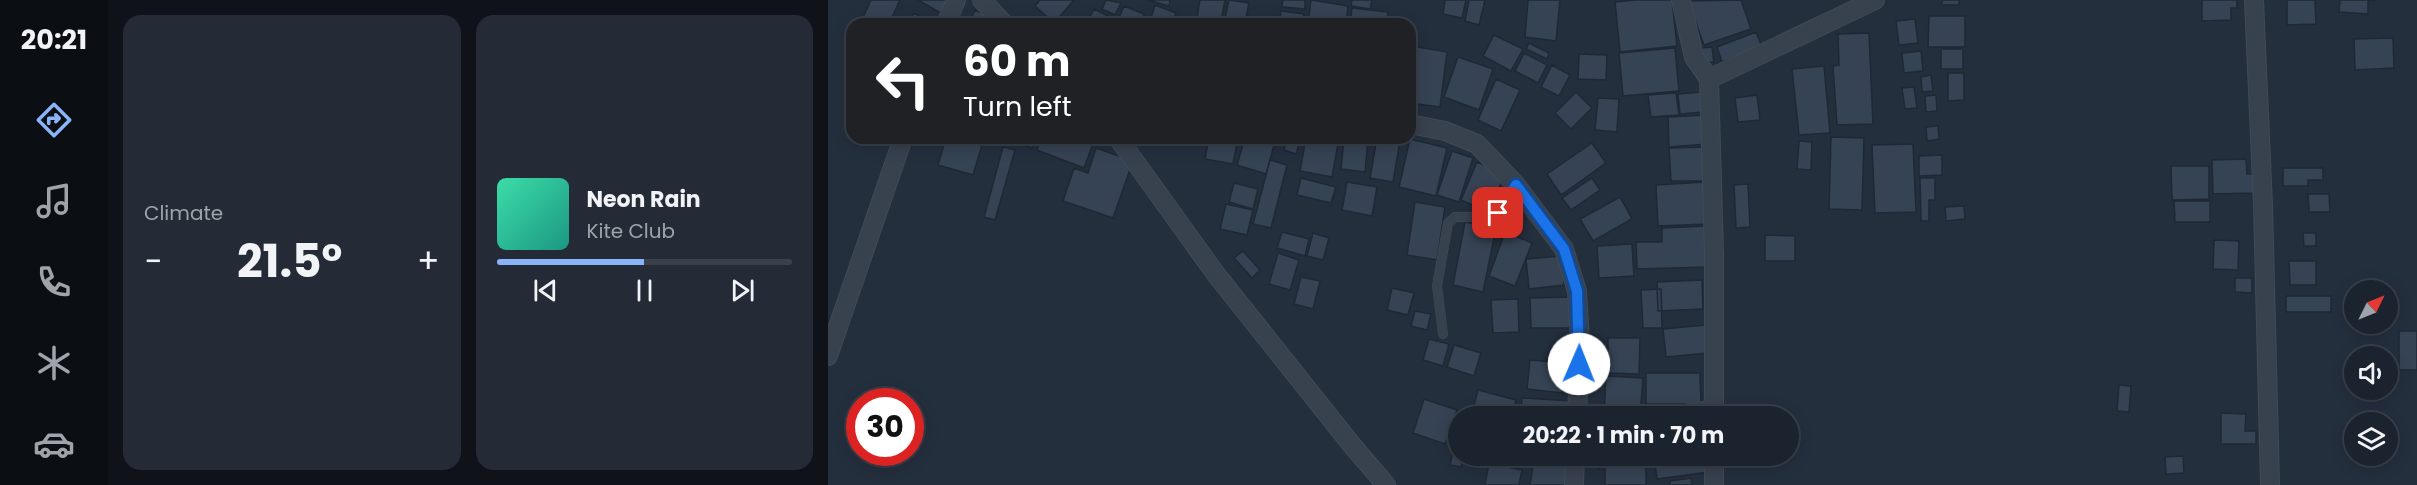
<!DOCTYPE html>
<meta charset="utf-8">
<style>
body{margin:0;font-family:Poppins,sans-serif;background:#242b36;color:#f1f3f6;height:100vh;display:flex;flex-direction:column;font-size:22px;white-space:nowrap}
*{box-sizing:border-box;margin:0}
p{font-size:20px;color:#a0a4aa}
.icon{flex:none;width:33px;height:33px;fill:none;stroke:currentColor;stroke-width:2;stroke-linecap:round;stroke-linejoin:round}
.map{position:relative;flex:1;overflow:hidden}
.details{display:flex;flex-direction:column;gap:15px;padding:15px;background:#0f1319;width:720px}
.details>*{flex:none}
.hud{position:absolute;left:18px;top:18px;width:570px;height:126px;border-radius:18px;box-shadow:0 3px 15px #0003,0 0 0 2px #39404a;background:#202124;color:#fff;overflow:hidden}
.needle{width:39px;rotate:47deg}
.tools{position:absolute;left:1516px;top:280px;display:grid;gap:12px}
.tools a{display:grid;place-items:center;width:54px;height:54px;border-radius:50%;background:#1b232e;box-shadow:0 3px 15px #0003,0 0 0 2px #39404a;font-size:30px}
.speed{position:absolute;left:18px;top:388px;display:flex;gap:12px;font-size:30px;font-weight:700;text-align:center}
.speed>*{display:grid;place-content:center;width:78px;height:78px;border-radius:50%;background:#1b232e;box-shadow:0 3px 15px #0003,0 0 0 2px #39404a;line-height:1}
.speed .limit{border:9px solid #d22;background:#fff;color:#111}
.pin{position:absolute;display:grid;place-items:center;width:51px;height:51px;color:#fff;margin:-26px;border-radius:12px;box-shadow:0 3px 9px #0006}
.me{position:absolute;width:66px;margin:-33px;rotate:1deg;stroke-linejoin:round;filter:drop-shadow(0 0 4px #0008)}
.turn{display:flex;align-items:center;gap:21px;height:126px;padding:0 18px;font-size:27px}
.turn .icon{width:78px;height:78px;stroke-width:2.5}
.turn b{display:block;font-size:42px;line-height:51px}
.big{font-size:45px;font-weight:700;line-height:1.1}
.details .card{flex:1;display:flex;flex-direction:column;justify-content:center;gap:9px;min-width:0;padding:0 21px;border-radius:18px;background:#242b36}
.song{display:flex;align-items:center;gap:18px}
.cover{width:72px;height:72px;border-radius:9px;background:linear-gradient(135deg,hsl(160 70% 55%),hsl(170 70% 35%))}
.played{height:6px;border-radius:3px;background:linear-gradient(90deg,#8ab4f8 50%,#39404a 50%)}
.keys{display:flex;justify-content:space-around;direction:ltr}
.heat{display:flex;justify-content:space-between;align-items:center;font-size:33px;direction:ltr}
.details .tiles{flex:1;display:grid;gap:15px;grid-template-columns:repeat(2,1fr)}
.trip{position:absolute;left:620px;top:406px;width:351px;height:60px;border-radius:30px;background:#1b232e;box-shadow:0 3px 15px #0003,0 0 0 2px #39404a;font-weight:700;line-height:60px;text-align:center}
main{display:flex;flex:1;min-height:0}
.menu{display:flex;flex-direction:column;width:108px;justify-content:space-around;align-items:center;background:#0b0e12;color:#a0a4aa}
.menu .icon{width:42px;height:42px}
.menu .on{color:#8ab4f8}
.menu b{font-size:27px;color:#f1f3f6}
.map>svg:first-child{display:block}
.building{fill:#364354;stroke:#1f2835;stroke-width:1.5}
.lines{fill:none;stroke-linecap:round;stroke-linejoin:round}
.service-casing{stroke:#414a57;stroke-width:10}
.minor-casing{stroke:#414a57;stroke-width:20}
.service{stroke:#38414e;stroke-width:9}
.minor{stroke:#38414e;stroke-width:18}
.route-casing{stroke:#114b97;stroke-width:15}
.route{stroke:#1a73e8;stroke-width:10}
</style>
<main>
<nav class="menu">
<b>20:21</b>
<svg class="icon on" aria-label="directions" viewBox="0 0 24 24"><path d="M12 3l9 9-9 9-9-9zM9 14v-3h6M13 9l2 2-2 2"/></svg>
<svg class="icon" aria-label="music" viewBox="0 0 24 24"><path d="M9 18V5l10-2v13"/><circle cx="6" cy="18" r="3"/><circle cx="16" cy="16" r="3"/></svg>
<svg class="icon" aria-label="phone" viewBox="0 0 24 24"><path d="M5 4h4l2 5-3 2q2 4 5 5l2-3 5 2v4C11 20 4 13 5 4z"/></svg>
<svg class="icon" aria-label="climate" viewBox="0 0 24 24"><path d="M12 3v18M4 7l16 10M4 17L20 7"/></svg>
<svg class="icon" aria-label="car" viewBox="0 0 24 24"><path d="M5 17H2v-5l4-1 3-4h7l3 4 3 1v5h-3M9 17h6M6 11h13"/><circle cx="7" cy="17" r="2"/><circle cx="17" cy="17" r="2"/></svg>
</nav>
<section class="details">
<div class="tiles">
<div class="card"><p>Climate</p>
<div class="heat"><a>−</a><b class="big">21.5°</b><a>+</a></div>
</div>
<div class="card">
<div class="song"><i class="cover"></i><div><b>Neon Rain</b><p>Kite Club</p></div></div>
<div class="played"></div>
<div class="keys"><svg class="icon" aria-label="previous" viewBox="0 0 24 24"><path d="M18 5L8 12l10 7zM5 5v14"/></svg><svg class="icon" aria-label="pause" viewBox="0 0 24 24"><path d="M8 5v14M16 5v14"/></svg><svg class="icon" aria-label="next" viewBox="0 0 24 24"><path d="M6 5l10 7-10 7zM19 5v14"/></svg></div>
</div>
</div>
</section>
<div class="map">
<svg width="1589" height="485" viewBox="0 0 1589 485">
<rect width="100%" height="100%" fill="#242f3e"/>
<!-- building -->
<path class="building" d="M43 0H72L61 24H32Z
M90 0H126L118 16Z
M212 0H246L226 23 207 6Z
M278 0 293 3 287 15 274 9Z
M320 0H342L341 6Z
M372 0H397L393 22 369 18Z
M401 0 421 3 417 24 396 23Z
M455 0H477V9L454 7Z
M483 0 520 6 518 24H480Z
M524 0H544L542 9 523 6Z
M617 0H638L634 18 615 14Z
M641 0H657L651 25 637 21Z
M700 0H732L728 41 697 37Z
M808 0H844L849 46 792 52 787 2Z
M913 0 923 29 876 45 860 1Z
M1114 0H1131V5H1114Z
M1374 0H1409V8H1403V20L1374 21Z
M1459 0H1487L1488 24 1459 25Z
M1512 0H1548L1540 1V14L1511 12Z
M327 5 348 13 344 24H321Z
M296 6 316 14 312 24H301L290 20Z
M524 8 560 12 559 24H522Z
M266 9 286 19 284 24H258Z
M147 10 169 20 167 24H141Z
M453 11 476 14 474 24H451Z
M86 13 105 24H80Z
M1101 16H1137V47H1100Z
M1087 19 1090 43 1071 45 1068 21Z
M928 32 934 47 894 62 889 47Z
M1041 33 1045 124 1009 125 1005 66 1011 65 1010 34Z
M666 35 695 49 683 71 655 56Z
M1565 38 1566 68 1527 70 1526 39Z
M701 43 721 53 719 59 698 49Z
M584 46 619 52 612 107 582 103Z
M884 47 886 62 874 63 872 48Z
M847 48 851 91 795 96 791 53Z
M1113 49H1135V69H1113Z
M1093 51 1095 71 1076 73 1074 53Z
M696 53 719 65 710 83 687 71Z
M751 54 779 55 778 80 750 79Z
M630 57 665 69 651 110 616 97Z
M724 65 742 75 731 96 713 87Z
M996 66 1002 133 971 135 964 69Z
M1120 73H1136V100L1120 101Z
M1103 75 1105 91 1094 92 1093 77Z
M668 79 692 90 673 131 650 120Z
M1086 87 1089 108 1077 109 1074 88Z
M748 92 764 108 743 129 727 113Z
M874 92 876 112 852 114 850 94Z
M848 93 851 115 823 117 820 95Z
M929 95 932 120 910 122 907 98Z
M1108 95 1109 111 1098 112 1097 96Z
M770 98 791 99 789 132 767 130Z
M877 115 879 144 841 147 840 117Z
M1110 126 1111 139 1099 141 1098 127Z
M1003 137 1036 138 1034 210 1001 209Z
M118 138H131L154 145 145 175 110 165Z
M178 138H208L204 148Z
M213 138H267L256 168 209 150Z
M381 138H410L405 164 377 159Z
M417 138H448L438 174 409 165Z
M459 138H473L468 154 456 150Z
M478 138H511L504 177 472 171Z
M516 138H540L537 172 513 169Z
M549 138 572 141 565 182 542 178Z
M582 139 619 148 608 196 571 187Z
M971 141 984 142 983 170 969 169Z
M764 143 778 163 733 195 719 174Z
M1085 144 1088 212 1047 213 1044 145Z
M175 147 187 150 167 220 156 217Z
M878 147 879 181H843L841 148Z
M268 148 305 161 285 218 235 201 246 168 260 173Z
M624 151 645 158 631 202 609 195Z
M1114 155V175L1091 176V156Z
M1418 159 1419 174H1425L1426 193 1385 194 1384 160Z
M442 160 459 165 443 228 425 224Z
M649 162 677 174 661 212 633 200Z
M1343 166H1381V199L1344 200Z
M1455 168H1495V180H1480V186H1455Z
M473 178 508 187 503 203 469 195Z
M764 178 772 190 743 210 734 198Z
M1092 178H1107V200H1101V221H1093Z
M519 182 549 187 544 216 514 210Z
M877 182 880 224 830 226 828 185Z
M406 183 430 189 425 209 401 202Z
M920 184 922 227 908 228 906 185Z
M1480 194H1501L1502 212H1481Z
M792 197 804 219 765 241 752 219Z
M1346 201H1382V222H1347Z
M587 202 617 207 609 260 579 255Z
M398 204 425 210 419 235 392 229Z
M1136 206 1137 219 1118 221 1117 207Z
M637 222 668 228 655 292 625 285Z
M880 226 881 267 809 269 808 242H834V228Z
M454 232 481 239 477 256 449 248Z
M677 232 704 243 687 286 661 276Z
M485 233 501 238 495 260 479 256Z
M1475 233H1488V246H1476Z
M937 235 967 236V261H937Z
M1386 240 1411 241 1410 270 1385 269Z
M804 244 806 276 771 278 769 246Z
M415 251 432 270 424 278 406 258Z
M450 253 471 260 462 290 441 284Z
M734 256 736 285 701 289 698 259Z
M1461 261H1488V285H1462Z
M473 277 492 281 485 309 466 304Z
M1407 278H1424V293L1407 292Z
M874 280 875 309 830 311 829 282Z
M564 288 586 293 580 315 559 310Z
M833 289 834 328H815L813 290Z
M1458 296H1503V312H1458Z
M741 297 742 328H703L702 298Z
M690 299 691 332 665 333 663 300Z
M587 311 603 314 599 330 583 326Z
M878 325 880 353 838 357 835 329Z
M1571 331H1589V370H1571Z
M780 338H812L811 374 780 373Z
M601 339 621 344 615 366 595 360Z
M626 345 653 353 646 376 619 367Z
M702 360 737 363 734 393 699 389Z
M818 373H872L873 404H818Z
M778 376 815 378 812 417H776Z
M1291 385 1303 386 1301 412 1289 411Z
M650 390 688 400 684 417H643Z
M694 398 743 401 742 417H693Z
M596 399 629 410 617 444 585 433Z
M1393 413 1418 414 1417 431H1428V444H1393Z
M629 432 630 456H636L633 467 622 465Z
M771 456H818V485H777V469H771Z
M826 456H879L881 472 829 479Z
M1355 456 1356 473 1338 474 1337 457Z
M706 460 742 466 739 485H702Z
M661 463 694 470 691 485H657Z
M863 478 864 485H842V481Z"/>
<g class="lines">
<defs>
<path id="service" d="M615 334 609 286 620 223 627 217H664L674 209 688 185
M833 413 886 404"/>
<path id="minor" d="M154 0 176 24
M853 0 866 57 881 79 886 254V417
M1426 0 1435 205 1442 485
M118 24 128 0
M881 79 1047 0
M582 124 617 131 649 144 688 185 736 249 749 291 752 341 749 417
M290 138 387 273 523 444 558 485
M0 356 75 138
M886 456V485
M746 485 747 456"/>
</defs>
<!-- service casing -->
<use href="#service" class="service-casing"/>
<!-- minor casing -->
<use href="#minor" class="minor-casing"/>
<!-- service -->
<use href="#service" class="service"/>
<!-- minor -->
<use href="#minor" class="minor"/>
</g>
<g class="lines">
<defs>
<path id="route" d="M670 213 688 185 736 249 749 291 751 364"/>
</defs>
<!-- route casing -->
<use href="#route" class="route-casing"/>
<!-- route -->
<use href="#route" class="route"/>
</g>
</svg>
<div class="tools">
<a><svg class="needle" viewBox="-14 -14 28 28"><path d="M0-13l5 13h-10z" fill="#e53935"/><path d="M0 13l5-13h-10z" fill="#a0a4aa"/></svg></a>
<a><svg class="icon" aria-label="sound" viewBox="0 0 24 24"><path d="M4 9h4l5-4v14l-5-4H4zM17 9q2 3 0 6"/></svg></a>
<a><svg class="icon" aria-label="layers" viewBox="0 0 24 24"><path d="M12 4l9 5-9 5-9-5zM3 14l9 5 9-5"/></svg></a>
</div>
<div class="speed"><div class="limit">30</div></div>
<div class="pin" style="left:670px;top:213px;background:#d93025"><svg class="icon" aria-label="arrive" viewBox="0 0 24 24"><path d="M6 21V4h12l-3 4 3 4H6"/></svg></div>
<svg class="me" style="left:751px;top:364px" viewBox="-20 -20 40 40"><circle r="19" fill="#fff"/><path d="M0-13L10 11 0 6-10 11z" fill="#1a73e8"/></svg>
<div class="trip">20:22 · 1 min · 70 m</div>
<div class="hud">
<div class="turn"><svg class="icon" aria-label="left" viewBox="0 0 24 24"><path d="M17 20v-9H6M10 6l-5 5 5 5"/></svg><div><b>60 m</b>Turn left</div></div>
</div>
</div>
</main>
